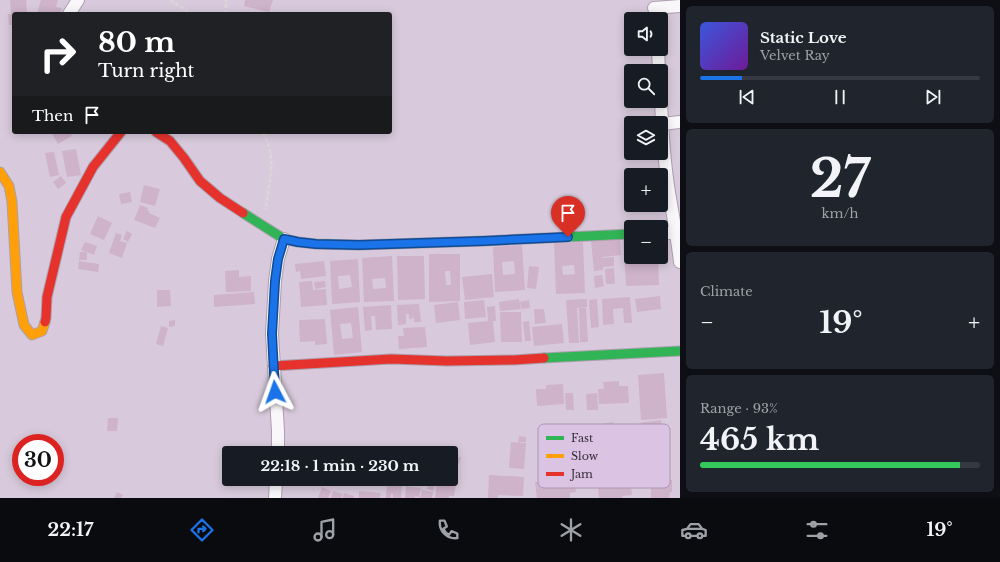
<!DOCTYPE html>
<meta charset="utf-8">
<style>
body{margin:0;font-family:"Libre Baskerville",serif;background:#20242c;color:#f1f3f6;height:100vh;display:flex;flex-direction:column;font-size:15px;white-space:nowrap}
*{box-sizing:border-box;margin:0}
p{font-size:13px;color:#9ea1a6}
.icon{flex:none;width:22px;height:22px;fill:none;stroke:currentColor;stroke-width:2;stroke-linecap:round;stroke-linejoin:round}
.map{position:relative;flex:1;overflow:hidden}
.drawer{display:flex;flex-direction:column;gap:6px;padding:6px;background:#0d0f14;width:320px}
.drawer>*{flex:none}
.banner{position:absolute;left:12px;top:12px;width:380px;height:122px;border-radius:4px;box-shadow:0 2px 10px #0003;background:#202124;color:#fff;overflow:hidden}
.buttons{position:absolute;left:624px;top:12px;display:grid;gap:8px}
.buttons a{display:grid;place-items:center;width:44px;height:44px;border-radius:4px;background:#171b24;box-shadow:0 2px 10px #0003;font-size:20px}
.speed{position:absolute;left:12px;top:434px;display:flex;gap:8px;font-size:20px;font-weight:700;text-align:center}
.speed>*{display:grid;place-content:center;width:52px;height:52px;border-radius:50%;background:#171b24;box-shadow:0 2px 10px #0003;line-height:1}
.speed .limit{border:6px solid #d22;background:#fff;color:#111}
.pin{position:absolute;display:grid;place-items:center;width:34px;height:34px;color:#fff;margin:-41px -17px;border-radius:50% 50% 50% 0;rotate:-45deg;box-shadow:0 0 4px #0007}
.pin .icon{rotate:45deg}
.me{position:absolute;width:44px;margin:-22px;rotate:356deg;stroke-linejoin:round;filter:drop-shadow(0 0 3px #0008)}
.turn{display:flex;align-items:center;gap:14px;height:84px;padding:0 20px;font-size:18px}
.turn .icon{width:52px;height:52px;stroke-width:2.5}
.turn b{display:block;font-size:28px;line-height:34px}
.then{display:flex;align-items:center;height:38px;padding:0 20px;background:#0003;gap:8px;font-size:15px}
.big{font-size:30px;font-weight:700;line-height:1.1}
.drawer .widget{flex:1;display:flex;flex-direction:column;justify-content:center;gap:6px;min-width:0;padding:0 14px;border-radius:6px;background:#20242c}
.drawer .dial{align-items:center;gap:0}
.dial b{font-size:52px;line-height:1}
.song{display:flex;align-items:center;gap:12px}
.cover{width:48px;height:48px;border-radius:6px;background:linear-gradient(135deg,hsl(230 70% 55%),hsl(280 70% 35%))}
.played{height:4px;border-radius:2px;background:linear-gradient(90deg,#1a73e8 15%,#363941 15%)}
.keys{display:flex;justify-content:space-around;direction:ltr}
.heat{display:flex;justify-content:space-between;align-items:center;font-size:22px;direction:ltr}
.charge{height:6px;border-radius:3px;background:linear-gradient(90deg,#34c759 93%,#363941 0)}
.trip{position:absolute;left:222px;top:446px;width:236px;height:40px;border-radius:4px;background:#171b24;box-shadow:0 2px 10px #0003;font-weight:700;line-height:40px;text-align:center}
.menu{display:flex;height:64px;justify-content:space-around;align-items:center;background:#090b0e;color:#9ea1a6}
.menu .icon{width:28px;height:28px}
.menu .selected{color:#1a73e8}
.menu b{font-size:18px;color:#f1f3f6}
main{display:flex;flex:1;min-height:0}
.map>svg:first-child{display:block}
.building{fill:#ceb3ca;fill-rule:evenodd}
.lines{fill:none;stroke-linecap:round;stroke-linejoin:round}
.street-casing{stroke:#aba0ae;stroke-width:14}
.fast-casing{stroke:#aba0ae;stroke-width:11}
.slow-casing{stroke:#aba0ae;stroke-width:11}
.jam-casing{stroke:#aba0ae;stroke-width:11}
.path{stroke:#dbd6dc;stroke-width:2.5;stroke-dasharray:4 2;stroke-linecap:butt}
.street{stroke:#f9f7fa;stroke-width:12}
.fast{stroke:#30b455;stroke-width:9}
.slow{stroke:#ff9f0a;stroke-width:9}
.jam{stroke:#e5322d;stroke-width:9}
.route-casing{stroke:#114b97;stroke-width:10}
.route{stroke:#1a73e8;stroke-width:7}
.key{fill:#dbc3e3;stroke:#a996b0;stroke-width:1}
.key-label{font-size:11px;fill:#352c38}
</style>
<main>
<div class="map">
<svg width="680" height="498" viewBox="0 0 680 498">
<rect width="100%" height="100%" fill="#d8cadc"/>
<!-- building -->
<path class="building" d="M10 0H26L27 14H14V25H9L8 14H11Z
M41 0H58L56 7 62 8 60 14H37Z
M245 0H273L269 12 244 6Z
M51 132H70L72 136 58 144Z
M76 149 81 175 67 177 62 151Z
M54 152 59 175 50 177 45 153Z
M61 176 66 183 58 189 53 182Z
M144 185 160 189 155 206 140 202Z
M130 192 132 202 121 204 119 194Z
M140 205 148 208 147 210 150 212 149 213 160 218 155 228 134 220Z
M98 216 112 223 104 240 90 234Z
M127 231 132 234 128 242 123 239Z
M116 233 122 235 120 241 127 243 122 258 109 253Z
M620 238 621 255 602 257V258L614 257V266L603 267V270L594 271 591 241Z
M631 239V257H658L659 285 626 286 623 240Z
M85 242 97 246 94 255 81 250Z
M583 242 585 293 556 294 554 243ZM574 265 575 274 563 275 562 266Z
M522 245 525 290 495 292 493 247ZM514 261 515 274 503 275 502 262Z
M80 252H87V260H79Z
M429 254H460V301L429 302ZM445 271H450L451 285H446Z
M392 256 394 301 364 302 362 258ZM385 278 386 288 373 289 372 279Z
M397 256H424L425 299 398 300Z
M358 259 360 302 332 304 330 261ZM350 275 352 287 339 289 338 276Z
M79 261 99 264 98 272 78 269Z
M324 261 326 276 301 279 300 271 296 272 295 264Z
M529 266 539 267 536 289 527 288Z
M614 268 615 284H606L605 269Z
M239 270V277L251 276V291L226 292 225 271Z
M492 274 494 297 465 300 462 277Z
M602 275 604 286 595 288 594 276Z
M312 281 313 290 326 289 327 305 301 307 299 282Z
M325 281 326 287 315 289 314 282Z
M157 290H170L171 306 157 307Z
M254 292 255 304 214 307V295Z
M660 296 661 309 637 312 635 299Z
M630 297 632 323H624L623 308 613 309 614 324 603 325 602 299Z
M519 299 521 309 500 311 499 302Z
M587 299V307L577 308 579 343H569L566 300Z
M597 299 599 327 591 328 589 300Z
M484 300 486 317 465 319 464 302Z
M529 300 530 308 522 309 520 302Z
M458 302 460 320 436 323 434 305Z
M419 304 421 322H414V318L409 319V314H406V324L398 325 397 305Z
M391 305 392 329 376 330 375 316H371L372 330 365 331 363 307Z
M495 306 496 321H493L495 342 470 345 468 323 488 321 487 307Z
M358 307 362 352 334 355 330 310ZM351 323 353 338 342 339 340 324Z
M579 308H586L588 342H580Z
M534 309H544L546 323 535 324Z
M500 312H521L522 342H501Z
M325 319 327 344 315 345V341L300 342 299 320Z
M175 320V326L169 327V321Z
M529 321 531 341H525L523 322Z
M562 324 564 343 534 346 532 327Z
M161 326 168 328 163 346 156 344Z
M425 327 427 347 399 349 398 336H404L403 328Z
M664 373 667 418 641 420 638 375Z
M619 381V386H628L629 403 599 404 598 389H604L603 382Z
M563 384 564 404 537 406 536 389H546V385Z
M565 393H573L574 410H566Z
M597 393 598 410H587L586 394Z
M108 418H118L117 431H107Z
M661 420 663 438 641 441 639 423Z
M613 422 615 438 605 440 602 424Z
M519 436 526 437V442H518Z
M511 442 526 443 524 469 509 468Z
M456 456 461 458 457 468 452 467Z
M453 469 458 471 456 477 451 475Z
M609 474 610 479 630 476 632 495 622 496 623 498H599L597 476Z
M489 475 524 477 523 496 498 495V498H488Z
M574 475 576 492 570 493V498H537L535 482 563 479 562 477Z
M429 479H437L433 491 427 489Z
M651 479 672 480V492H670L669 498H651Z
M437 482 456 485 454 496H449V498H435Z
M387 485 402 486 401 498H393V494H391V498H386Z
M406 486 421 488 419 497 415 496V498H405Z
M322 487 331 491 328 498H318Z
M422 490 433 492 432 498H420Z
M333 491 343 494 341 498H331Z
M359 491 381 493 380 498H359Z
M117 492 123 495 121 498H114Z
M344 493 354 496V498H343Z"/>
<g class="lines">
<defs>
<path id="street" d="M654 8 680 6
M69 14 78 0
M658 49 659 71
M661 101C662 129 664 158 668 186 672 211 677 236 680 262
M662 124 680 122
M661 233H680
M278 453V431L272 334 275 281 278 259 284 239
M275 498 276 479"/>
<path id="fast" d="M243 213 284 239 298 242 316 244 359 245 484 241 631 234
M544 358 680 351"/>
<path id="slow" d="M0 172 9 186 12 202 17 292 24 325 32 335 42 331 45 322"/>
<path id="jam" d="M156 132 170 141 184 158 200 181 220 198 243 213
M45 322 46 318 47 297 66 217 93 167 121 132
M273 366 391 359 447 361 514 360 544 358"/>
</defs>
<!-- street casing -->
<use href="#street" class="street-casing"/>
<!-- fast casing -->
<use href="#fast" class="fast-casing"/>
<!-- slow casing -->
<use href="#slow" class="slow-casing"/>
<!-- jam casing -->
<use href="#jam" class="jam-casing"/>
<!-- path -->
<path class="path" d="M170 0 192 14
M226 14V0
M263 132C265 137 268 142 269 147 275 168 267 190 266 210"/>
<!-- street -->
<use href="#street" class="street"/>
<!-- fast -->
<use href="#fast" class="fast"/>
<!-- slow -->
<use href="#slow" class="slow"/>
<!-- jam -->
<use href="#jam" class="jam"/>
</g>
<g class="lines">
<defs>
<path id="route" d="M275 392 272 334 275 281 278 259 284 239 298 242 316 244 359 245 484 241 568 237"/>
</defs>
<!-- route casing -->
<use href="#route" class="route-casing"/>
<!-- route -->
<use href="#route" class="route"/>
</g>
<!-- legend -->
<rect x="538" y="424" width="132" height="64" rx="6" class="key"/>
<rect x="546" y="436" width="18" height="4" fill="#30b455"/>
<rect x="546" y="454" width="18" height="4" fill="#ff9f0a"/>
<rect x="546" y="472" width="18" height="4" fill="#e5322d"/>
<g class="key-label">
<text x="571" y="442">Fast</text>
<text x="571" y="460">Slow</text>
<text x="571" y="478">Jam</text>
</g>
</svg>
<div class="buttons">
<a><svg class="icon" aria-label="sound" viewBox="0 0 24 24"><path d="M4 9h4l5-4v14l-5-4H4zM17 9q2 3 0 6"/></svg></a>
<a><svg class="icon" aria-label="search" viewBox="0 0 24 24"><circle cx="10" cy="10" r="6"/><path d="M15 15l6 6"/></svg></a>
<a><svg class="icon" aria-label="layers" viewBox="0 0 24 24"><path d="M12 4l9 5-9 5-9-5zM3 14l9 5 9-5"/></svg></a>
<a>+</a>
<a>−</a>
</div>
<div class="speed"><div class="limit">30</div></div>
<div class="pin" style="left:568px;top:237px;background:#d93025"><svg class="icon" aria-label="arrive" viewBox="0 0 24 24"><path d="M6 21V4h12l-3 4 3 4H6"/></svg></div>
<svg class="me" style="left:275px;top:392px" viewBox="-20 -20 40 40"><path d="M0-17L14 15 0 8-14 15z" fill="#1a73e8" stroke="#fff" stroke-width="4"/></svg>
<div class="trip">22:18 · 1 min · 230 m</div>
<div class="banner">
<div class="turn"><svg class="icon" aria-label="right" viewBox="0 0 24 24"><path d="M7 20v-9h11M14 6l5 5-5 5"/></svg><div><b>80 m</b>Turn right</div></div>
<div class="then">Then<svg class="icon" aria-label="arrive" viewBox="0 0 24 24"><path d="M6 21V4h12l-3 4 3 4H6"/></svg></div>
</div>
</div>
<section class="drawer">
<div class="widget">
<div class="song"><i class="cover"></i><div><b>Static Love</b><p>Velvet Ray</p></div></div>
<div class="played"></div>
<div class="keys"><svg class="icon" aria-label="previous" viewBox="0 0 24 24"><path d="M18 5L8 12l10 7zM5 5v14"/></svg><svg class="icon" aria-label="pause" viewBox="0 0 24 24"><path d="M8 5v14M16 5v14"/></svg><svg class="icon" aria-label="next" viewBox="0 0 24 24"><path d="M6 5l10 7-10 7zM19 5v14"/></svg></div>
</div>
<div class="widget dial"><b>27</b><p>km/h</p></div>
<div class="widget"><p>Climate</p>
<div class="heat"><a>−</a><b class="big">19°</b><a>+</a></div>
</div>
<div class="widget"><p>Range · 93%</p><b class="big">465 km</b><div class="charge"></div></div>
</section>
</main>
<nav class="menu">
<b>22:17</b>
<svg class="icon selected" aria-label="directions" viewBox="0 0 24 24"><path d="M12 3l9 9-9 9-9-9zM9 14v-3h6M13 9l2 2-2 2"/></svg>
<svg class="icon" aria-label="music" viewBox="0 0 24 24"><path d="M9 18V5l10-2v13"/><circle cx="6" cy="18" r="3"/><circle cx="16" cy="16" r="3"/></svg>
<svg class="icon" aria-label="phone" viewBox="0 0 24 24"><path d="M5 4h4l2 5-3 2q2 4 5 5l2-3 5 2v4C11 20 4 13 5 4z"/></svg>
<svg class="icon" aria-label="climate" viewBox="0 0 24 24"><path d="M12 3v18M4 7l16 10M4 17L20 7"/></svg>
<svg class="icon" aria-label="car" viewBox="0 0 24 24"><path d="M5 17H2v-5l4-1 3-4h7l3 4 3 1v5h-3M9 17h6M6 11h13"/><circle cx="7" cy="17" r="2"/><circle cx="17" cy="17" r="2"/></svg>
<svg class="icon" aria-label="filters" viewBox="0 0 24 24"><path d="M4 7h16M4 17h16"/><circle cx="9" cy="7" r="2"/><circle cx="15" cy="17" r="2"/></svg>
<b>19°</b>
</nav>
